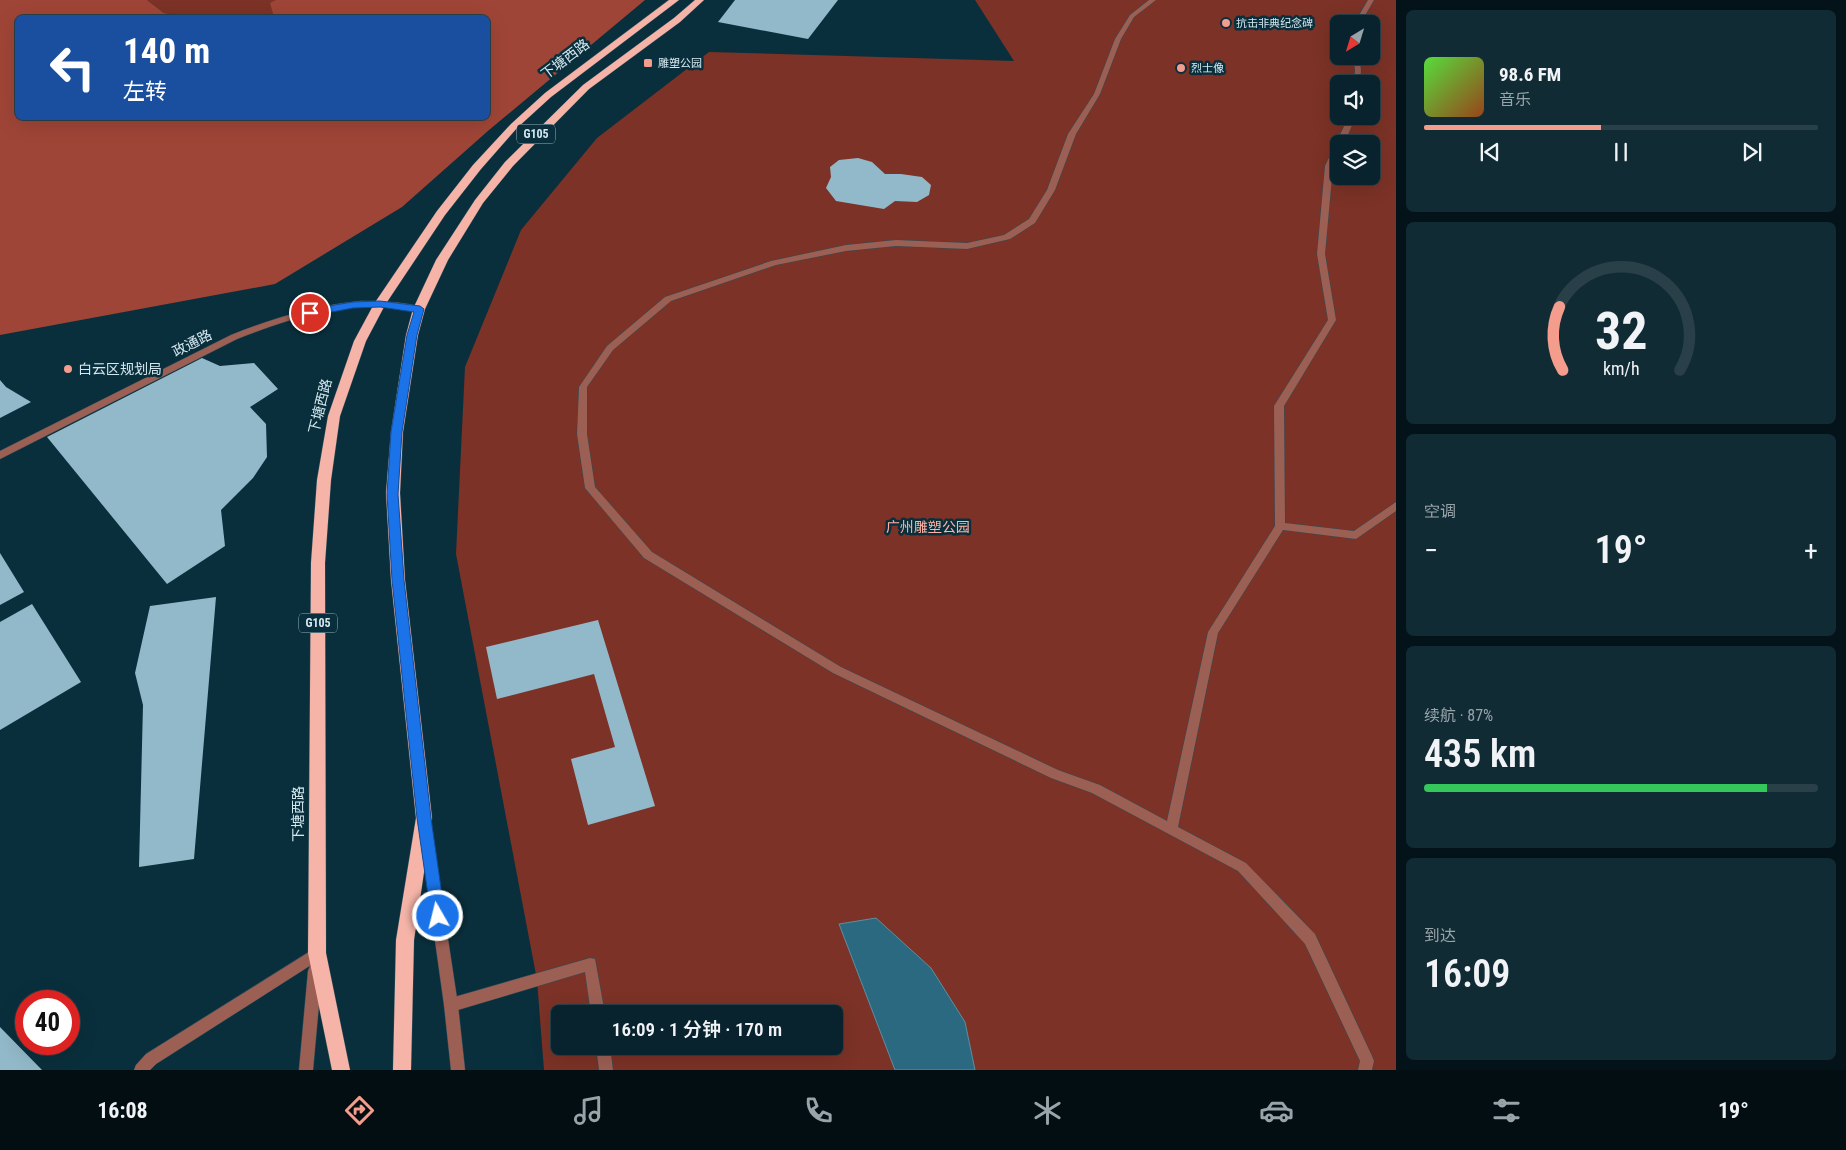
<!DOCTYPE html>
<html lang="zh">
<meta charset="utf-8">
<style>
body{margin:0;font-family:"Roboto Condensed","Noto Sans SC",sans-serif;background:#112b35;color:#f1f3f6;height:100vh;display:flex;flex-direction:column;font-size:19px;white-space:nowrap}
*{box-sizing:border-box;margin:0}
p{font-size:16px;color:#98a4aa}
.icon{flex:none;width:28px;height:28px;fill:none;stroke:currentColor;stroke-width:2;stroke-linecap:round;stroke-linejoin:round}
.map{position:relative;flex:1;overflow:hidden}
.side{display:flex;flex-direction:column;gap:10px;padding:10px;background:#041319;width:450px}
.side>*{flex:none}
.guide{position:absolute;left:15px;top:15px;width:475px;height:105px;border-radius:8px;box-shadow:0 5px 20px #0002,0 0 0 1px #294049;background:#1a4fa0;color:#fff;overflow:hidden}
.needle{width:32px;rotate:218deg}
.controls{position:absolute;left:1330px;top:15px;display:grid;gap:10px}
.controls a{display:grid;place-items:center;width:50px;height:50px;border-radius:8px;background:#08232d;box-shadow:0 5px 20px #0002,0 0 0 1px #294049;font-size:25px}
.speed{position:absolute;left:15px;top:990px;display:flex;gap:10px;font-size:25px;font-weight:700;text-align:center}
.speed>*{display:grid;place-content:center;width:65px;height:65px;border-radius:50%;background:#08232d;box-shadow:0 5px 20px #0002,0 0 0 1px #294049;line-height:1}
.speed .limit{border:8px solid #d22;background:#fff;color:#111}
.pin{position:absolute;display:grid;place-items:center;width:42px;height:42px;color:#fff;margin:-21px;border:2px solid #fff;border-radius:50%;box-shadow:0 1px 5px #0007}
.me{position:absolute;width:55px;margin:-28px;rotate:352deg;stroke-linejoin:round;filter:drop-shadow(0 0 4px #0008)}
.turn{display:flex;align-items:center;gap:18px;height:105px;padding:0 25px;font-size:22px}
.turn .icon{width:65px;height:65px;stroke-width:2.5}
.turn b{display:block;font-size:35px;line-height:42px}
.big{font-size:38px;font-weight:600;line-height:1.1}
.side .widget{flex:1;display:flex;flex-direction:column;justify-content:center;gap:8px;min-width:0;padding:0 18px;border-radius:8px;background:#112b35}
.side .dial{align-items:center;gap:0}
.dial svg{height:130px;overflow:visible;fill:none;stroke:#294049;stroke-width:7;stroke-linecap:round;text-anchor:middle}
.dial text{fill:#f1f3f6;stroke:none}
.song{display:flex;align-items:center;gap:15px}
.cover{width:60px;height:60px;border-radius:8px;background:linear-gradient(135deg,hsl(110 70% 55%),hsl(20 70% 35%))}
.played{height:5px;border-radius:2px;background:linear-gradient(90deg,#f49d8d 45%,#294049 45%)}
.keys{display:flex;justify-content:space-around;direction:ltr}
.heat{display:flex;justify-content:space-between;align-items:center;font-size:28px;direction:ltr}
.charge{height:8px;border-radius:4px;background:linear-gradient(90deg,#34c759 87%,#294049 0)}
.trip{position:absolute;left:551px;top:1005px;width:292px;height:50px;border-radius:8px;background:#08232d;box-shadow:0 5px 20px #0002,0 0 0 1px #294049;font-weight:600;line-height:50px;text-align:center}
.tab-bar{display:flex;height:80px;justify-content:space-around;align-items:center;background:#030e12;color:#98a4aa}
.tab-bar .icon{width:35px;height:35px}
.tab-bar .selected{color:#f49d8d}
.tab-bar b{font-size:22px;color:#f1f3f6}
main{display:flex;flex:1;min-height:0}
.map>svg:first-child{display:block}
.green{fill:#7c3226;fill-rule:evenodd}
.forest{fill:#9f4537}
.water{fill:#2a6980;stroke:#5d8fa2}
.building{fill:#92b9c9}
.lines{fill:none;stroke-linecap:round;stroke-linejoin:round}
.service-casing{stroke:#2a4d59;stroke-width:1}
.pedestrian-casing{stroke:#2a4d59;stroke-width:1}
.tertiary-casing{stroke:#2a4d59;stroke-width:1}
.trunk-casing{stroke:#2a4d59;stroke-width:1}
.service{fill:#9c5f54;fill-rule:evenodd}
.pedestrian{fill:#9c5f54;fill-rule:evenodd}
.tertiary{fill:#9c5f54;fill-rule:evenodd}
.trunk{fill:#f6b4a8;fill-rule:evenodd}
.route{fill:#1a73e8;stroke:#114b97}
.poi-dot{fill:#f49d8d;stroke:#0a2f3c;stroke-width:2}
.labels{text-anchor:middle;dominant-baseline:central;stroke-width:5;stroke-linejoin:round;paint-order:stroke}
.far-poi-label{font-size:11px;fill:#d4e8f0;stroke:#0a2f3c;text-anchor:start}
.shield{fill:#0a2f3c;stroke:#97b0ba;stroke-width:1}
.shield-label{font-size:12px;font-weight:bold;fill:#d4e8f0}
.street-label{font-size:14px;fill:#d4e8f0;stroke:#0a2f3c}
.poi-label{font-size:14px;fill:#d4e8f0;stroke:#0a2f3c;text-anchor:start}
.park-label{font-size:14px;fill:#ffb3a5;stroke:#0a2f3c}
</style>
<main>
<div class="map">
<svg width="1396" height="1070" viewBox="0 0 1396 1070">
<rect width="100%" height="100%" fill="#0a2f3c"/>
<!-- green -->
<path class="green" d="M147 0H550L355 18 196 17 164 13Z
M975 0H1396V1070H544L537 980 456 554 465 367 521 230 597 138 709 52 1014 61ZM1339 24H1371V56H1339ZM1339 84H1371V116H1339ZM1339 144H1371V176H1339ZM560 1014H835V1046H560Z"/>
<!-- forest -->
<path class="forest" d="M0 0H147L164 13 196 17 18 18V118H488V18L274 17 270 3 276 0H645L489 130 402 207 275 284 0 335Z"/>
<!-- water -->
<path class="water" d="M876 918 931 968 965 1022 975 1070H895L839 924Z"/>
<!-- building -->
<path class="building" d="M735 0H838L808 39 718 22Z
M858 158 872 162 885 174H901L922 177 931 185 929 195 917 202 895 201 884 209 836 201 826 188 831 177 830 167 839 160Z
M202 358 220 366 254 363 278 389 250 407 266 424 267 457 253 478 221 510 225 546 167 584 47 437Z
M0 380 6 387 31 402 0 418Z
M0 553 24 592 0 605Z
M216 597 194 859 139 867 143 705 135 673 150 606Z
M32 604 81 682 0 730V622Z
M598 620 655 806 588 825 571 759 615 747 594 674 497 699 486 647Z
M0 1027 42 1070H0Z"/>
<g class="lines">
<defs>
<path id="service" d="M317 947 322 948 323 953 322 958 156 1064 150 1070H134L136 1065 146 1054Z
M590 958 595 959 596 964 605 1014H591L585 972 451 1012 446 1010 444 1005 446 1000 451 998Z
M596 1046H610L613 1070H599Z"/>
<path id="pedestrian" d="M1149 0H1156L1134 17 1121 39 1100 94 1076 134 1055 190 1035 223 1010 239 967 249 896 246 846 251 776 265 671 301 613 350 587 387V434L595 487 652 552 841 667 1058 770 1100 785 1167 821 1208 632 1275 526 1274 406 1328 320 1317 254 1325 166 1349 116H1356L1344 144H1339V153L1333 166 1325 254 1336 320 1284 406 1285 523 1354 531 1396 502V511L1356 539 1283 530 1218 633 1178 827 1246 863 1315 934 1372 1056 1374 1061 1372 1070H1358L1360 1061 1305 944 1238 871 1092 793 1051 778 833 673 644 558 585 488 577 434 579 387 607 346 665 297 771 261 846 245 896 240 967 243 1004 235 1029 219 1047 190 1068 134 1094 94 1115 39 1130 15Z
M1368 0H1374L1360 24H1354Z
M1353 56H1359L1361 70 1360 84H1354L1355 70Z"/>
<path id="tertiary" d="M362 301C375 301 415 302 423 309L419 312C406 310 393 307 380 307 330 305 283 321 237 339L0 459V451L231 335C274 318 316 305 362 301Z
M426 827 430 829 432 833 458 1005 465 1070H451L444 1005 420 833 422 829Z
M315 964 320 966 322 971 313 1070H299L308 971 310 966Z"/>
<path id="trunk" d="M669 0H679L551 97 517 128 481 169 445 215 385 305 366 341 340 416 331 480 325 563 326 953 350 1070H332L308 953 311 563 317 480 328 416 354 341 374 304 437 211 473 165 511 124 545 93Z
M695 0H704L680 22 589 89 513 166 483 203 448 260 425 309 418 335 403 432 400 493 405 580 432 818 414 940 411 1070H393L396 940 416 818 391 580 386 493 391 432 406 335 413 309 436 260 475 200 505 162 583 85 674 18Z"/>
</defs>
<!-- service casing -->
<use href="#service" class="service-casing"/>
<!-- pedestrian casing -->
<use href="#pedestrian" class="pedestrian-casing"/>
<!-- tertiary casing -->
<use href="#tertiary" class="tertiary-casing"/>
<!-- trunk casing -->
<use href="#trunk" class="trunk-casing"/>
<!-- service -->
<use href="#service" class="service"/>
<!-- pedestrian -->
<use href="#pedestrian" class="pedestrian"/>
<!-- tertiary -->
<use href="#tertiary" class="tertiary"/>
<!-- trunk -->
<use href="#trunk" class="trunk"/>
</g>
<!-- route -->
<path class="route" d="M380 301 420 306 424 309 417 335 402 432 398 494 404 580 431 818 445 916 443 922 438 924 433 922 431 916 417 818 392 580 387 494 391 432 407 335 414 312 380 307 353 308 310 316 305 313 310 309 353 302Z"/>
<!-- markers -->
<g class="poi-dot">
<circle cx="1226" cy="23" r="5"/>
<rect x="643" y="58" width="10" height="10" rx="2.5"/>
<circle cx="1181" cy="68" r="5"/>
<circle cx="68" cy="369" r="5"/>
</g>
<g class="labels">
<!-- far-poi labels -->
<g class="far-poi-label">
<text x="1236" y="23">抗击非典纪念碑</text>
<text x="658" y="63">雕塑公园</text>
<text x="1191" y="68">烈士像</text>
</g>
<!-- shield labels -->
<g class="shield">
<rect x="517" y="124.5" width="38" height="19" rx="4"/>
<rect x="299" y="613.5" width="38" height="19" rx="4"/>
</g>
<g class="shield-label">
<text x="536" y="134">G105</text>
<text x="318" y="623">G105</text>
</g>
<!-- street labels -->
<g class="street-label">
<text transform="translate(565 59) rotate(-37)">下塘西路</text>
<text transform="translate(192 343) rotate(-27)">政通路</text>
<text transform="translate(320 406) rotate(-76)">下塘西路</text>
<text transform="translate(298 814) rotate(-90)">下塘西路</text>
</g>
<!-- poi labels -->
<g class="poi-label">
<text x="78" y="369">白云区规划局</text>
</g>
<!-- park labels -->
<g class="park-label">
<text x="928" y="527">广州雕塑公园</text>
</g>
</g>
</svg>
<div class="controls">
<a><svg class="needle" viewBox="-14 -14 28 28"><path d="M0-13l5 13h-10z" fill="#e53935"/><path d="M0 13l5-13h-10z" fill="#98a4aa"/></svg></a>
<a><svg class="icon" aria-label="sound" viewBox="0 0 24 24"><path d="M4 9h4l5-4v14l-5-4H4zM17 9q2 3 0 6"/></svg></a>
<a><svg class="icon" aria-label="layers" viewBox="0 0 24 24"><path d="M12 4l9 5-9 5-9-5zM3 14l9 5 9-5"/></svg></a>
</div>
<div class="speed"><div class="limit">40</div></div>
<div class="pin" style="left:310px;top:313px;background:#d93025"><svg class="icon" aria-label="arrive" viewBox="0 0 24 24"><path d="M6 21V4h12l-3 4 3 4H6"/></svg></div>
<svg class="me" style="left:438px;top:916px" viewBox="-20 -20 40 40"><circle r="17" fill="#1a73e8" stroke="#fff" stroke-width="3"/><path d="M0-11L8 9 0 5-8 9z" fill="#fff"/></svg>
<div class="trip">16:09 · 1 分钟 · 170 m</div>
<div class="guide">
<div class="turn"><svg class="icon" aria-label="left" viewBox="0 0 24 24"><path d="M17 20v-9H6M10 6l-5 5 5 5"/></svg><div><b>140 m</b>左转</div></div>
</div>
</div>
<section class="side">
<div class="widget">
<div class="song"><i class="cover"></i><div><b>98.6 FM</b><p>音乐</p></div></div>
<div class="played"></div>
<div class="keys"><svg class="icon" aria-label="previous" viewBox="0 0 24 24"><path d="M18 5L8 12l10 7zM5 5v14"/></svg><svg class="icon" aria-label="pause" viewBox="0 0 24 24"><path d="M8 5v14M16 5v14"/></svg><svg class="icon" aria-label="next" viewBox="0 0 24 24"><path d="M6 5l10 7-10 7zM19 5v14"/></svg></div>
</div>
<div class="widget dial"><svg viewBox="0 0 100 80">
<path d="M14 69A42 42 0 1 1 86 69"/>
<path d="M14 69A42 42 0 0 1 12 30" stroke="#f49d8d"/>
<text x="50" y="56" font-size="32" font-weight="700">32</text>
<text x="50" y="72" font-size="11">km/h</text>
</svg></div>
<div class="widget"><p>空调</p>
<div class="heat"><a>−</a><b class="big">19°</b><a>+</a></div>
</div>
<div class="widget"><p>续航 · 87%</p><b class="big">435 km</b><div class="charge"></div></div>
<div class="widget"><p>到达</p><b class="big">16:09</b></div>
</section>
</main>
<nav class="tab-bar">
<b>16:08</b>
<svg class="icon selected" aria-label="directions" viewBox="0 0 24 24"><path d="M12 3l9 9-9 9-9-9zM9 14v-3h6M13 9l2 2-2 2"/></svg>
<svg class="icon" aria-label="music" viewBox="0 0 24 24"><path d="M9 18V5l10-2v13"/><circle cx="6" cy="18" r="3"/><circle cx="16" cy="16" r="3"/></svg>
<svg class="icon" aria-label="phone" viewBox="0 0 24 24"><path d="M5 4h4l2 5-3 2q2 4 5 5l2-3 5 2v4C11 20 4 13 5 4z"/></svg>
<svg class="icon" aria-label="climate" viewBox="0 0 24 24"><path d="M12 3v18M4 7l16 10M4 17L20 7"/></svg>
<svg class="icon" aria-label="car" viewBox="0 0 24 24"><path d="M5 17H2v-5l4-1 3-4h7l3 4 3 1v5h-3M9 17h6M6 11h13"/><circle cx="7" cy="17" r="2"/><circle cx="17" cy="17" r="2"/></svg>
<svg class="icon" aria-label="filters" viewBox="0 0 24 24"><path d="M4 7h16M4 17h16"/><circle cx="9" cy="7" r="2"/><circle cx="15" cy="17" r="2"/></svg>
<b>19°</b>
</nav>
